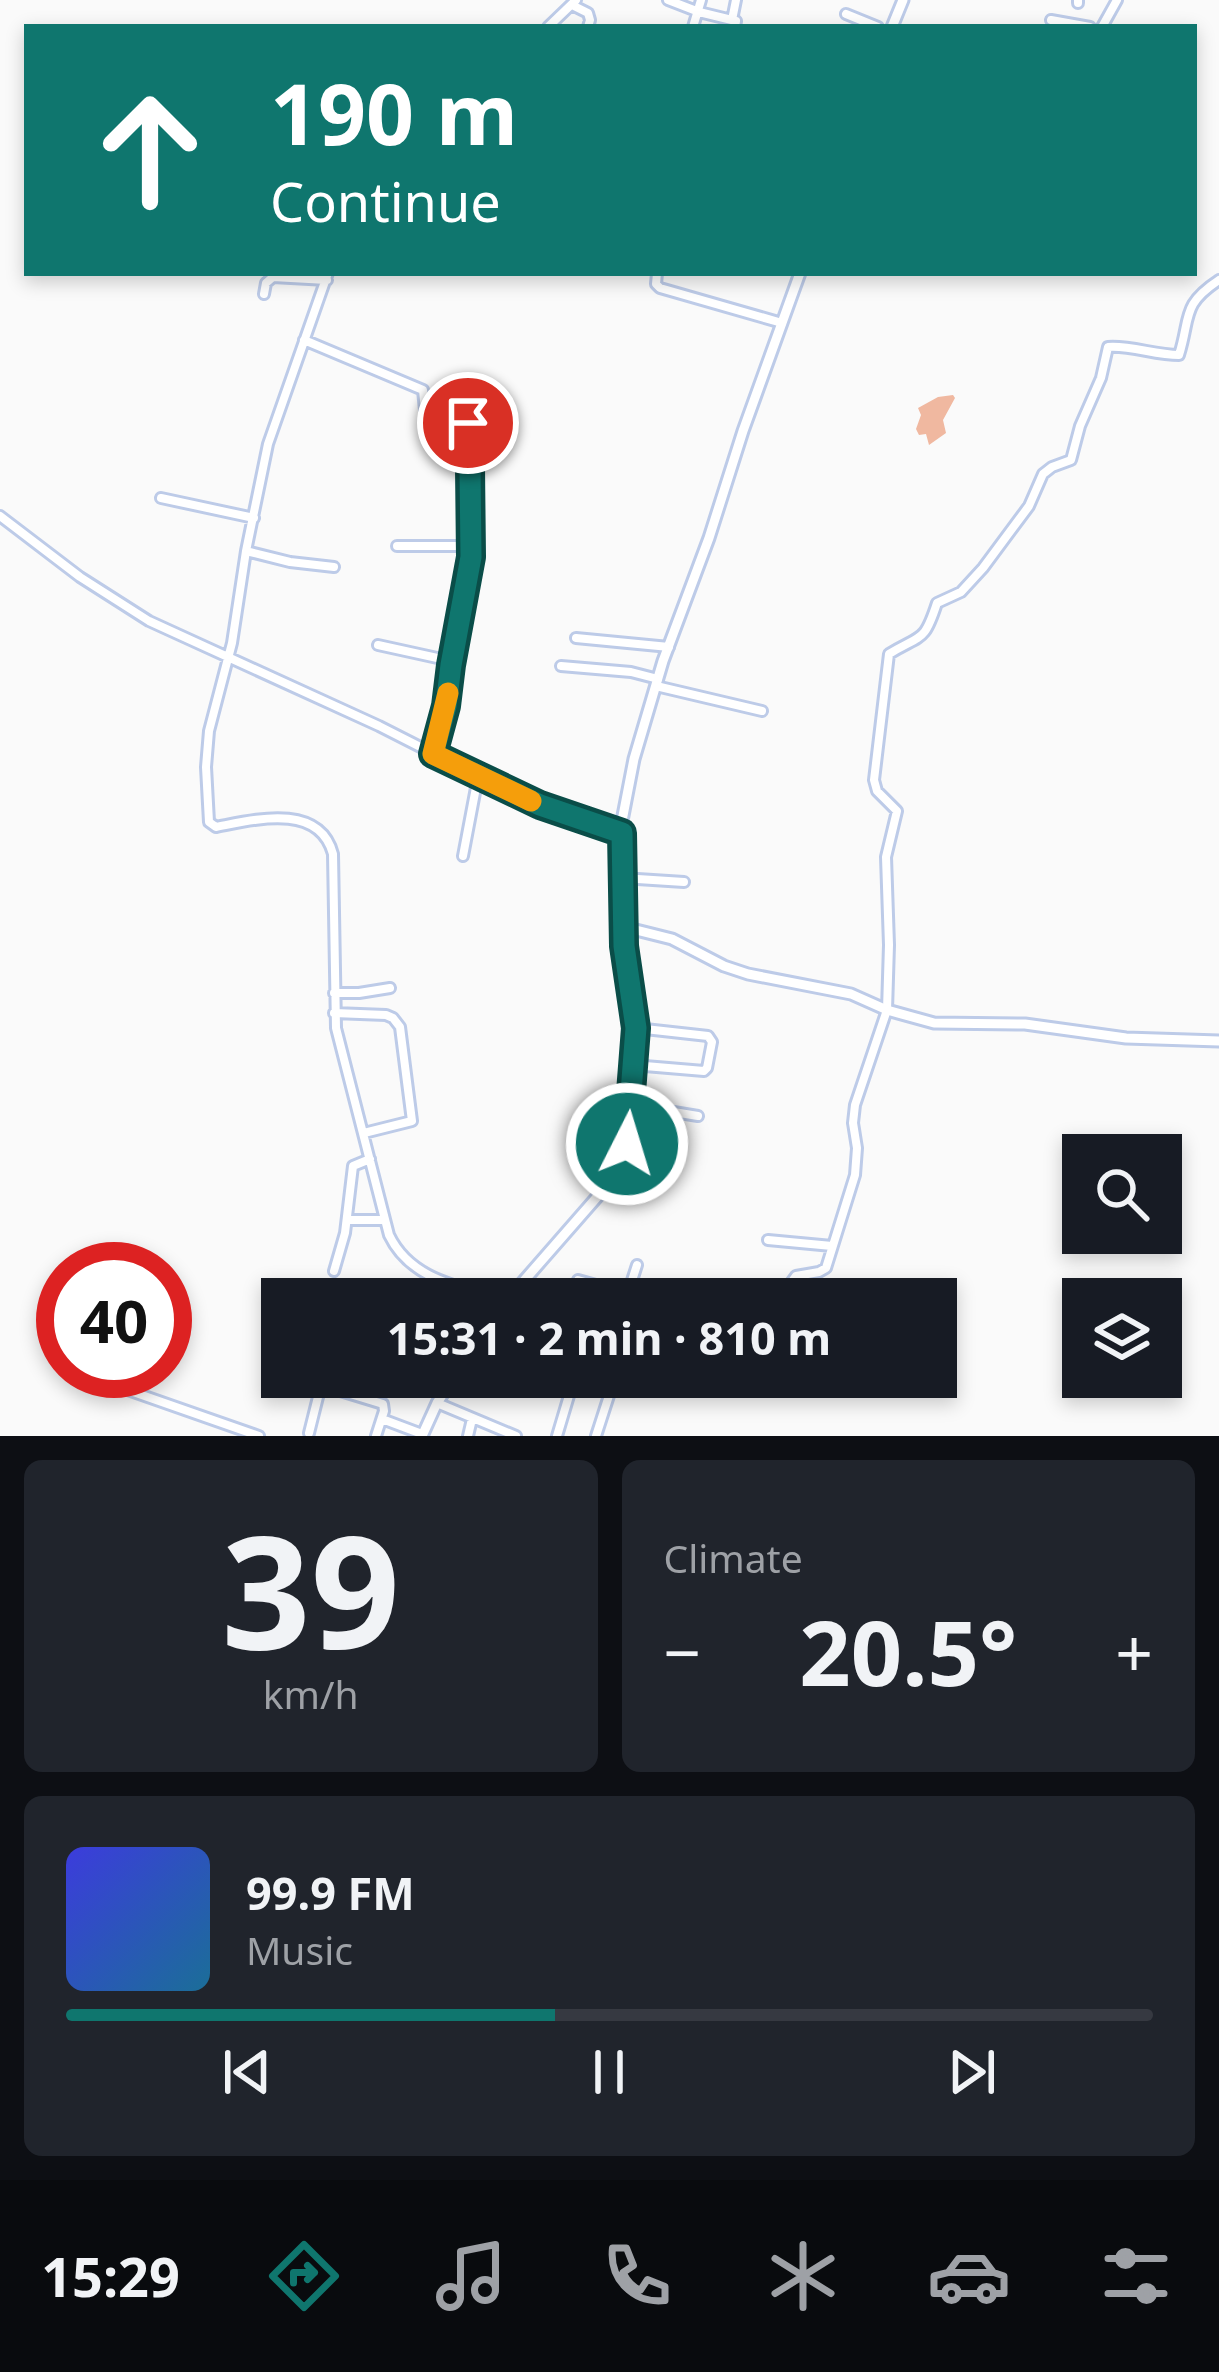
<!DOCTYPE html>
<meta charset="utf-8">
<style>
body{margin:0;font-family:"Noto Sans",sans-serif;background:#20242c;color:#f1f3f6;height:100vh;display:flex;flex-direction:column;font-size:45px;white-space:nowrap}
*{box-sizing:border-box;margin:0}
p{font-size:39px;color:#9ea1a6}
.icon{flex:none;width:66px;height:66px;fill:none;stroke:currentColor;stroke-width:2;stroke-linecap:round;stroke-linejoin:round}
.map{position:relative;height:1436px;overflow:hidden}
.details{display:flex;flex-direction:column;gap:24px;padding:24px;background:#0d0f14;flex:1}
.details>*{flex:none}
.guide{position:absolute;left:24px;top:24px;width:1173px;height:252px;border-radius:0px;box-shadow:0 6px 18px #0003;background:#0f766e;color:#fff;overflow:hidden}
.buttons{position:absolute;left:1062px;top:1134px;display:grid;gap:24px}
.buttons a{display:grid;place-items:center;width:120px;height:120px;border-radius:0px;background:#171b24;box-shadow:0 6px 18px #0003;font-size:60px}
.speed{position:absolute;left:36px;top:1242px;display:flex;gap:24px;font-size:60px;font-weight:700;text-align:center}
.speed>*{display:grid;place-content:center;width:156px;height:156px;border-radius:50%;background:#171b24;box-shadow:0 6px 18px #0003;line-height:1}
.speed .limit{border:18px solid #d22;background:#fff;color:#111}
.pin{position:absolute;display:grid;place-items:center;width:102px;height:102px;color:#fff;margin:-51px;border:6px solid #fff;border-radius:50%;box-shadow:0 3px 12px #0007}
.me{position:absolute;width:132px;margin:-66px;rotate:5deg;stroke-linejoin:round;filter:drop-shadow(0 0 9px #0008)}
.turn{display:flex;align-items:center;gap:42px;height:252px;padding:0 48px;font-size:54px}
.turn .icon{width:156px;height:156px;stroke-width:2.5}
.turn b{display:block;font-size:84px;line-height:102px}
.big{font-size:90px;font-weight:700;line-height:1.1}
.details .card{flex:1;display:flex;flex-direction:column;justify-content:center;gap:18px;min-width:0;padding:0 42px;border-radius:18px;background:#20242c}
.details .dial{align-items:center;gap:0}
.dial b{font-size:156px;line-height:1}
.song{display:flex;align-items:center;gap:36px}
.cover{width:144px;height:144px;border-radius:18px;background:linear-gradient(135deg,hsl(240 70% 55%),hsl(200 70% 35%))}
.played{height:12px;border-radius:6px;background:linear-gradient(90deg,#0f766e 45%,#363941 45%)}
.keys{display:flex;justify-content:space-around;direction:ltr}
.heat{display:flex;justify-content:space-between;align-items:center;font-size:66px;direction:ltr}
.details .tiles{flex:1;display:grid;gap:24px;grid-template-columns:1fr 1fr}
.card:last-child{grid-column:span 2}
.trip{position:absolute;left:261px;top:1278px;width:696px;height:120px;border-radius:0px;background:#171b24;box-shadow:0 6px 18px #0003;font-weight:700;line-height:120px;text-align:center}
.menu{display:flex;height:192px;justify-content:space-around;align-items:center;background:#090b0e;color:#9ea1a6}
.menu .icon{width:84px;height:84px}
.menu .active{color:#0f766e}
.menu b{font-size:54px;color:#f1f3f6}
.map>svg:first-child{display:block}
.green{fill:#f0b8a0}
.lines{fill:none;stroke-linecap:round;stroke-linejoin:round}
.minor-casing{stroke:#bdcbe8;stroke-width:14}
.tertiary-casing{stroke:#bdcbe8;stroke-width:15}
.minor{stroke:#fff;stroke-width:8}
.tertiary{stroke:#fff;stroke-width:9}
.route-casing{stroke:#0a4d48;stroke-width:30}
.route{stroke:#0f766e;stroke-width:21}
.slow{stroke:#f59e0b;stroke-width:21}
</style>
<div class="map">
<svg width="1219" height="1436" viewBox="0 0 1219 1436">
<rect width="100%" height="100%" fill="#fafafa"/>
<!-- green -->
<path class="green" d="M953 395 955 398 943 420 946 433 929 445 926 434 919 435 916 429 921 415 918 408 938 397Z"/>
<g class="lines">
<defs>
<path id="minor" d="M668 0 699 12 736 21 735 27
M1078 3V0
M572 5 588 13 590 20 588 27
M846 14 878 27
M732 20 736 0
M1051 20 1090 27
M548 27 576 0
M693 27 701 0
M1102 27 1117 0
M328 273 268 444 246 551 232 643 209 731 206 767 209 822 216 827C253 820 319 802 333 854L336 1028 389 1235C410 1279 457 1286 500 1299
M657 273 656 284 660 288 782 323
M264 294 266 283 273 277 327 280
M304 340 423 390 425 410 429 417 468 423 475 427 470 468 471 557 451 665 446 706 433 754
M161 498 254 518
M0 516 80 577 149 621 379 726 503 789 540 805 622 833
M397 546H472
M246 551 290 562 334 567
M576 638 669 647
M378 645 451 661
M561 666 631 672 658 679
M656 686 762 711
M463 856 478 777
M622 878 684 882
M334 993H359L390 988
M334 1013 386 1015 393 1018 400 1027 412 1121 364 1133
M633 1065 704 1071 707 1068 712 1042 708 1036 636 1028
M631 1105 698 1116
M347 1220H385
M768 1240 832 1246
M334 1271 345 1233 353 1166 370 1159
M578 1280 628 1294
M626 1299 637 1265
M779 1299 796 1276 819 1272 826 1268 855 1175 857 1148 853 1123 855 1105 887 1010 889 945 886 857 897 811 877 791 874 780 889 654C922 634 924 643 937 603L961 592 983 568 1029 506 1043 474 1052 467 1071 460 1080 426 1101 378 1108 347C1130 345 1155 355 1179 355 1191 317 1181 305 1219 280
M301 1379 383 1404 384 1411 376 1436
M116 1386 259 1436
M437 1403 516 1436
M382 1419 422 1434
M309 1433 321 1385
M468 1436 472 1419
M557 1436 571 1389
M596 1436 615 1377"/>
<path id="tertiary" d="M892 27 903 0
M624 927 622 821 634 759 663 661 709 538 743 431 800 273
M508 1299 604 1189 623 1161 632 1098 636 1028 624 946V927L672 939 724 966 748 974 851 994 887 1010 934 1023 1025 1024 1126 1038 1219 1041
M422 1436 437 1403 454 1377"/>
</defs>
<!-- minor casing -->
<use href="#minor" class="minor-casing"/>
<!-- tertiary casing -->
<use href="#tertiary" class="tertiary-casing"/>
<!-- minor -->
<use href="#minor" class="minor"/>
<!-- tertiary -->
<use href="#tertiary" class="tertiary"/>
</g>
<g class="lines">
<defs>
<path id="route" d="M468 423 475 427V432L470 468 471 557 451 665 446 706 433 754 540 805 622 833 624 946 636 1028 627 1144"/>
</defs>
<!-- route casing -->
<use href="#route" class="route-casing"/>
<!-- route -->
<use href="#route" class="route"/>
<!-- slow -->
<path class="slow" d="M448 693 433 754 531 801"/>
</g>
</svg>
<div class="buttons">
<a><svg class="icon" aria-label="search" viewBox="0 0 24 24"><circle cx="10" cy="10" r="6"/><path d="M15 15l6 6"/></svg></a>
<a><svg class="icon" aria-label="layers" viewBox="0 0 24 24"><path d="M12 4l9 5-9 5-9-5zM3 14l9 5 9-5"/></svg></a>
</div>
<div class="speed"><div class="limit">40</div></div>
<div class="pin" style="left:468px;top:423px;background:#d93025"><svg class="icon" aria-label="arrive" viewBox="0 0 24 24"><path d="M6 21V4h12l-3 4 3 4H6"/></svg></div>
<svg class="me" style="left:627px;top:1144px" viewBox="-20 -20 40 40"><circle r="17" fill="#0f766e" stroke="#fff" stroke-width="3"/><path d="M0-11L8 9 0 5-8 9z" fill="#fff"/></svg>
<div class="trip">15:31 · 2 min · 810 m</div>
<div class="guide">
<div class="turn"><svg class="icon" aria-label="ahead" viewBox="0 0 24 24"><path d="M12 20V5M6 11l6-6 6 6"/></svg><div><b>190 m</b>Continue</div></div>
</div>
</div>
<section class="details">
<div class="tiles">
<div class="card dial"><b>39</b><p>km/h</p></div>
<div class="card"><p>Climate</p>
<div class="heat"><a>−</a><b class="big">20.5°</b><a>+</a></div>
</div>
<div class="card">
<div class="song"><i class="cover"></i><div><b>99.9 FM</b><p>Music</p></div></div>
<div class="played"></div>
<div class="keys"><svg class="icon" aria-label="previous" viewBox="0 0 24 24"><path d="M18 5L8 12l10 7zM5 5v14"/></svg><svg class="icon" aria-label="pause" viewBox="0 0 24 24"><path d="M8 5v14M16 5v14"/></svg><svg class="icon" aria-label="next" viewBox="0 0 24 24"><path d="M6 5l10 7-10 7zM19 5v14"/></svg></div>
</div>
</div>
</section>
<nav class="menu">
<b>15:29</b>
<svg class="icon active" aria-label="directions" viewBox="0 0 24 24"><path d="M12 3l9 9-9 9-9-9zM9 14v-3h6M13 9l2 2-2 2"/></svg>
<svg class="icon" aria-label="music" viewBox="0 0 24 24"><path d="M9 18V5l10-2v13"/><circle cx="6" cy="18" r="3"/><circle cx="16" cy="16" r="3"/></svg>
<svg class="icon" aria-label="phone" viewBox="0 0 24 24"><path d="M5 4h4l2 5-3 2q2 4 5 5l2-3 5 2v4C11 20 4 13 5 4z"/></svg>
<svg class="icon" aria-label="climate" viewBox="0 0 24 24"><path d="M12 3v18M4 7l16 10M4 17L20 7"/></svg>
<svg class="icon" aria-label="car" viewBox="0 0 24 24"><path d="M5 17H2v-5l4-1 3-4h7l3 4 3 1v5h-3M9 17h6M6 11h13"/><circle cx="7" cy="17" r="2"/><circle cx="17" cy="17" r="2"/></svg>
<svg class="icon" aria-label="filters" viewBox="0 0 24 24"><path d="M4 7h16M4 17h16"/><circle cx="9" cy="7" r="2"/><circle cx="15" cy="17" r="2"/></svg>
</nav>
